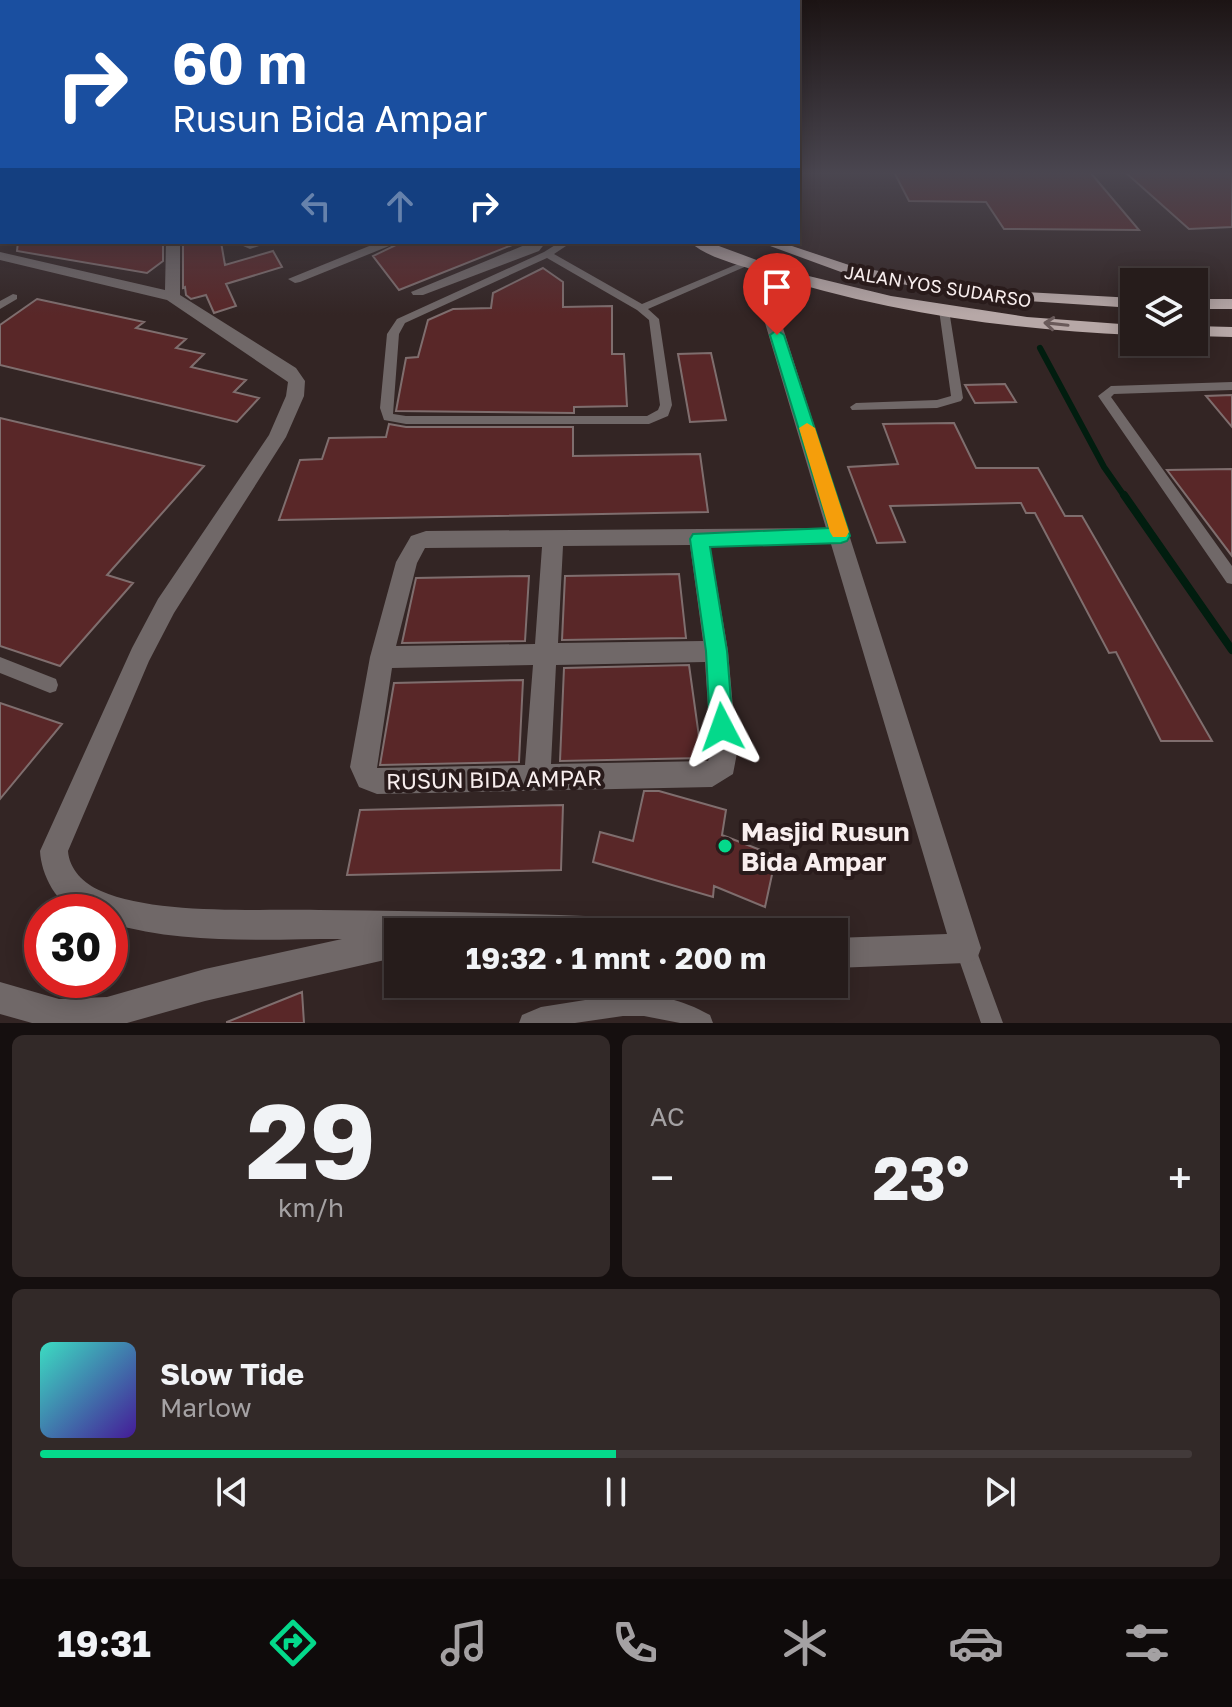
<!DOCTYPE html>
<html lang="id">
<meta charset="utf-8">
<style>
body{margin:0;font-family:"Golos Text",sans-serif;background:#322928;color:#f1f3f6;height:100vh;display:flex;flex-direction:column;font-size:30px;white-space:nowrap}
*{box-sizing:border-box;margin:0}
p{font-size:26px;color:#a4a1a3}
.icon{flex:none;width:44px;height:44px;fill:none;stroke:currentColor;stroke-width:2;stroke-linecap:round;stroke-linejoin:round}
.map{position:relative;height:1023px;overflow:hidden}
.side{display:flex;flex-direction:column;gap:12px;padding:12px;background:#150f0f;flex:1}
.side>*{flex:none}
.banner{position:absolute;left:0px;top:0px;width:800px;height:244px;box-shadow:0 4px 20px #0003,0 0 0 2px #423a3a;background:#1a4fa0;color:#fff;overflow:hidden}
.tools{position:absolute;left:1120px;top:268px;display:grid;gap:16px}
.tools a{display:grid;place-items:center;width:88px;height:88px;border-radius:0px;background:#261c1b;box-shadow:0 4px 20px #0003,0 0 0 2px #423a3a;font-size:40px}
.speed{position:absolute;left:24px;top:894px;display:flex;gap:16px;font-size:40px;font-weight:700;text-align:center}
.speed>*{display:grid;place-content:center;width:104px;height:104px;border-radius:50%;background:#261c1b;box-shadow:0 4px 20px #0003,0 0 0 2px #423a3a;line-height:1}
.speed .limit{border:12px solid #d22;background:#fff;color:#111}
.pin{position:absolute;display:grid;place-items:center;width:68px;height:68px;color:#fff;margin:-82px -34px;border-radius:50% 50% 50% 0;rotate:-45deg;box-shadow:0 0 8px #0007}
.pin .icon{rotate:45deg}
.me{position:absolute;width:88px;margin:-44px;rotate:356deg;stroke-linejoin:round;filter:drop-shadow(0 0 6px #0008)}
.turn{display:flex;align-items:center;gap:28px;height:168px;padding:0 40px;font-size:36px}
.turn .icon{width:104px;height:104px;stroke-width:2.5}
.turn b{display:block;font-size:56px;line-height:68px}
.lanes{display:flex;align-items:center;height:76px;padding:0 40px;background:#0003;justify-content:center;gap:40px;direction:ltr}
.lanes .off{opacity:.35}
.big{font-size:60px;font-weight:700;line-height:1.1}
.side .widget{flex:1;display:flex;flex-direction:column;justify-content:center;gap:12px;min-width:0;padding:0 28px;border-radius:12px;background:#322928}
.side .dial{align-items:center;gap:0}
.dial b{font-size:104px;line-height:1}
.song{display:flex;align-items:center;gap:24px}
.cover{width:96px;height:96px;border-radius:12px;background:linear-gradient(135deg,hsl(170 70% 55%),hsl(260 70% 35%))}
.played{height:8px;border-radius:4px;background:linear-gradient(90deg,#04d98b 50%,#423a3a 50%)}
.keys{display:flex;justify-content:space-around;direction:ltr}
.heat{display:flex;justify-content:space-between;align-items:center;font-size:44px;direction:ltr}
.side .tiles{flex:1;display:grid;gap:12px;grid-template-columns:1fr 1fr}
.widget:last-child{grid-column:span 2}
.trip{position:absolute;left:384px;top:918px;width:464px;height:80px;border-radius:0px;background:#261c1b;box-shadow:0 4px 20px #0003,0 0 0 2px #423a3a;font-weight:700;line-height:80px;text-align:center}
.menu{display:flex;height:128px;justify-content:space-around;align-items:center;background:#0f0b0b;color:#a4a1a3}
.menu .icon{width:56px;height:56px}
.menu .current{color:#04d98b}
.menu b{font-size:36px;color:#f1f3f6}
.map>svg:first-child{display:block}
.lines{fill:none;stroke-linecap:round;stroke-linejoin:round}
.stream-far1{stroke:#011d0f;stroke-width:6}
.stream{stroke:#011d0f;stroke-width:8}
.building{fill:#592728;stroke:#7f6e6e;stroke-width:2}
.lane{fill:#706868;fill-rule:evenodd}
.street{fill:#706868;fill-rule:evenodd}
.primary{fill:#b7a8a7;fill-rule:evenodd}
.oneway{stroke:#695a5a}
.route{fill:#04d98b;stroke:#038d5a;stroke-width:2}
.slow{fill:#f59e0b}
.poi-dot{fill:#04d98b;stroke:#291b1b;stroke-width:3}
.labels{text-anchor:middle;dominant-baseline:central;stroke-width:8;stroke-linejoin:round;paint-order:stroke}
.far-street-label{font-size:18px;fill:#f8eeee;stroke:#291b1b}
.street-label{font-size:22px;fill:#f8eeee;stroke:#291b1b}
.near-poi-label{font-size:26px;font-weight:bold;fill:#f8eeee;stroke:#291b1b;text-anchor:start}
</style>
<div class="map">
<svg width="1232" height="1023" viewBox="0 0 1232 1023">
<rect width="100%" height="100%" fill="#332524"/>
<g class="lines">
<!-- stream-far1 -->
<path class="stream-far1" d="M1040 348 1104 467 1125 497"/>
<!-- stream -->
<path class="stream" d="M1124 495 1232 650"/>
</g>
<!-- building -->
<path class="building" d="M894 172H1090L1139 230 1004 229 986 202 909 201Z
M1125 172H1232V227L1189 229Z
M18 242H163V261L147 273 17 251Z
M183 242H221L225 265 273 251 282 267 226 284 236 306 214 313 206 295 191 299 186 295 185 287 183 288Z
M402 242H517V243L399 290 373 256Z
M543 268 563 282V307L612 306V354H624L627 406 574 407V413L396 411 406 358 418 357 428 320 453 309 491 308 493 293Z
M37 299 144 322 136 328 186 339 176 348 204 354 191 367 246 380 234 392 259 398 237 422 0 365V325Z
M711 353 726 420 690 422 678 354Z
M1005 384 1016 402 975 403 965 385Z
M1232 395V427L1206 396Z
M0 418 204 466 107 575 133 583 60 666 0 646Z
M954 423 976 468H1038L1065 516H1082L1212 741H1161L1116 652 1109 653 1035 513H1026L1021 503 890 506 905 542 877 543 848 467 898 464 883 424Z
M389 424 406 427H573V456L700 454 708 512 279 520 300 460 322 459 329 438 386 437Z
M1232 469V556L1167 470Z
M679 574 686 638 562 640 565 576Z
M529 576 525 641 402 643 416 578Z
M689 665 702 758 560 761 564 668Z
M523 680 519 762 380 765 394 683Z
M0 703 62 724 0 799Z
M644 791H659L726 810 722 835 776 856 765 907 714 886 713 897 593 862 600 832 633 841Z
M563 805 561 870 347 875 360 810Z
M302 992 304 1023H227V1022Z"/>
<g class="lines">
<!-- lane -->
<path class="lane" d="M560 242H572L554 254 642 304 740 263 749 265 648 309 659 319 672 405 668 416 649 424H406L384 420 380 408 387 334 397 319 544 252ZM547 258 637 310 649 320 660 405 658 410 647 416H406L393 414 399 334 405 323Z
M13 294 17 295V299L0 309V301Z
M944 307 949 310 963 398 961 401 937 408 852 410 850 407 856 403 937 400 951 396 939 310Z
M1232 382V390L1114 394 1111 397 1232 566V584L1227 583 1098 396 1111 386Z
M0 657 56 679 58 685 56 691 50 693 0 673Z
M966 937 973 941 1003 1023H981L955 948 959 941Z
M623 994C656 994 681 999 710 1015L713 1023H680L644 1016H623L575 1023H519L522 1015 541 1007Z"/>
<!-- street -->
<path class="street" d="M166 242H180V295L296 368 305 381 304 396 286 437 174 613 149 661 68 851C69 869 84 884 101 891 155 915 258 909 319 910 416 911 513 913 611 917L622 921 626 932H398V957L205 1001 127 1023H32L0 1014V982L59 999 107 997 205 969 342 939C265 939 184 945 110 923V912C102 912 92 913 83 912 57 908 41 874 40 851L132 648 158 599 269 435 286 396 288 382 167 300 0 260V252L165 290Z
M234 242H271L250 249Z
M379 242H399L300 282 295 283 288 279Z
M532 242H546L539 251 423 295H413L411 292Z
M775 270 782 274 776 290V306L981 948 977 959 966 963 834 968V938L947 934 831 544 710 545 728 651 737 753 733 774 712 787 377 794 359 787 350 767 370 657 396 562 411 536 426 531 826 528 760 306C761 294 762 274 775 270ZM690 545 703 641 558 643 563 546ZM542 547 535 644 396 646 417 563 425 548ZM705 662 711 753 708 761 551 764 556 665ZM533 665 525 765 377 768 392 668Z"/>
<!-- primary -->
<path class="primary" d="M690 242H708L784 270 891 296 1027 317 1134 325V335C1008 330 877 311 757 271 736 264 706 257 690 242Z
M759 242H780L849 265 968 289 1134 298V308L968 297 841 272Z
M1194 299H1232V309H1194Z
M1194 326 1232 327V337L1194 336Z"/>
</g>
<!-- one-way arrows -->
<defs><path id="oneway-shaft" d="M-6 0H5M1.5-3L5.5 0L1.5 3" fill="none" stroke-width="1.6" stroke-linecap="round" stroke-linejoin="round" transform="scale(2)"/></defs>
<use class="oneway" href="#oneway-shaft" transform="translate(1056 324) rotate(-174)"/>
<!-- sky -->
<linearGradient id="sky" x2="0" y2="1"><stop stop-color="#1c1414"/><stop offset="0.55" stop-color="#4a4650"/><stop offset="1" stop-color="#4a4650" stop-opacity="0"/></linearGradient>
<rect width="1232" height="315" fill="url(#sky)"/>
<!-- route -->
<path class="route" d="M777 330 784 335 850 536 847 541 841 543 710 547 727 651 733 727 730 735 722 739 714 735 710 727 706 651 690 539 693 534 829 528 770 335Z"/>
<!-- slow -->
<path class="slow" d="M807 423 815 428 849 532 846 537H833L830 532 799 428Z"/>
<!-- markers -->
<circle class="poi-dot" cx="725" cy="846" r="8"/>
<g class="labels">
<!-- far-street labels -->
<g class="far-street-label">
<text transform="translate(938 286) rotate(9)">JALAN YOS SUDARSO</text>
</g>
<!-- street labels -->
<g class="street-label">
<text transform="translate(494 779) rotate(-1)">RUSUN BIDA AMPAR</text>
</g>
<!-- near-poi labels -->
<g class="near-poi-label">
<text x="741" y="831">Masjid Rusun<tspan x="741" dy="30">Bida Ampar</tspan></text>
</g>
</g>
</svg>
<div class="tools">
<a><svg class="icon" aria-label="layers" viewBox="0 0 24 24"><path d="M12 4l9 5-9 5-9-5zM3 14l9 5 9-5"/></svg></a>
</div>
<div class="speed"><div class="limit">30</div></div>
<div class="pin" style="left:777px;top:335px;background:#d93025"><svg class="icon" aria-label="arrive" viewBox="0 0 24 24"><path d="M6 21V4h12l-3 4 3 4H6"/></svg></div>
<svg class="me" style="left:722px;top:727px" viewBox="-20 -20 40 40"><path d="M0-17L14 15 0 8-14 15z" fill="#04d98b" stroke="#fff" stroke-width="4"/></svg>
<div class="trip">19:32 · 1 mnt · 200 m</div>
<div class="banner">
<div class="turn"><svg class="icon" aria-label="right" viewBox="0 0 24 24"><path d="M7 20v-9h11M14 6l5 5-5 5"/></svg><div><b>60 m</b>Rusun Bida Ampar</div></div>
<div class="lanes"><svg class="icon off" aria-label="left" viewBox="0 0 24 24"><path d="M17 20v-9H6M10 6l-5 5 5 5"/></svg><svg class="icon off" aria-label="ahead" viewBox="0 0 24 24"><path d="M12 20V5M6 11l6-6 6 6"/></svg><svg class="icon" aria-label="right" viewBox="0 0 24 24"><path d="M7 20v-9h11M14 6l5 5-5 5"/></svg></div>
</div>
</div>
<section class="side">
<div class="tiles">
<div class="widget dial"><b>29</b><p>km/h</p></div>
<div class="widget"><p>AC</p>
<div class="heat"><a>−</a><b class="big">23°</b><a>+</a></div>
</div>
<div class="widget">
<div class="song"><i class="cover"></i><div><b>Slow Tide</b><p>Marlow</p></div></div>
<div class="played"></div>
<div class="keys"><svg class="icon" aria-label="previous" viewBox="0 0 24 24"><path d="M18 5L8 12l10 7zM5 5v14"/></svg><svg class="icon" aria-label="pause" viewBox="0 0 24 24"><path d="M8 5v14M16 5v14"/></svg><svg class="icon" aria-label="next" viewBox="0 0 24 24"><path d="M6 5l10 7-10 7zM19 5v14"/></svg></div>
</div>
</div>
</section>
<nav class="menu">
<b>19:31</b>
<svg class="icon current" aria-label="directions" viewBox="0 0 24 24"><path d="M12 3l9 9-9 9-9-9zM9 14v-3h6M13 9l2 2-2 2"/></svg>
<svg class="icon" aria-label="music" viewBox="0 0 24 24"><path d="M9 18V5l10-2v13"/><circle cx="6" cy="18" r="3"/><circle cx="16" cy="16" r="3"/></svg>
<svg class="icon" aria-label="phone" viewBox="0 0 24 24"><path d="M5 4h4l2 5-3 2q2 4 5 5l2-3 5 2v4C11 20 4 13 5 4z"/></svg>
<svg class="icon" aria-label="climate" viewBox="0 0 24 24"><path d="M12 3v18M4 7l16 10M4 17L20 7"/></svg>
<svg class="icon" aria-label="car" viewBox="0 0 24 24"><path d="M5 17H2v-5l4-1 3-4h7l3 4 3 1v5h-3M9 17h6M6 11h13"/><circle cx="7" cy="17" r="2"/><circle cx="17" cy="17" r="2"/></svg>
<svg class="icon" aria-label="filters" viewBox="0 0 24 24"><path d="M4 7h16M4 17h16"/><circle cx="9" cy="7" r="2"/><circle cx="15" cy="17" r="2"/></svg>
</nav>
